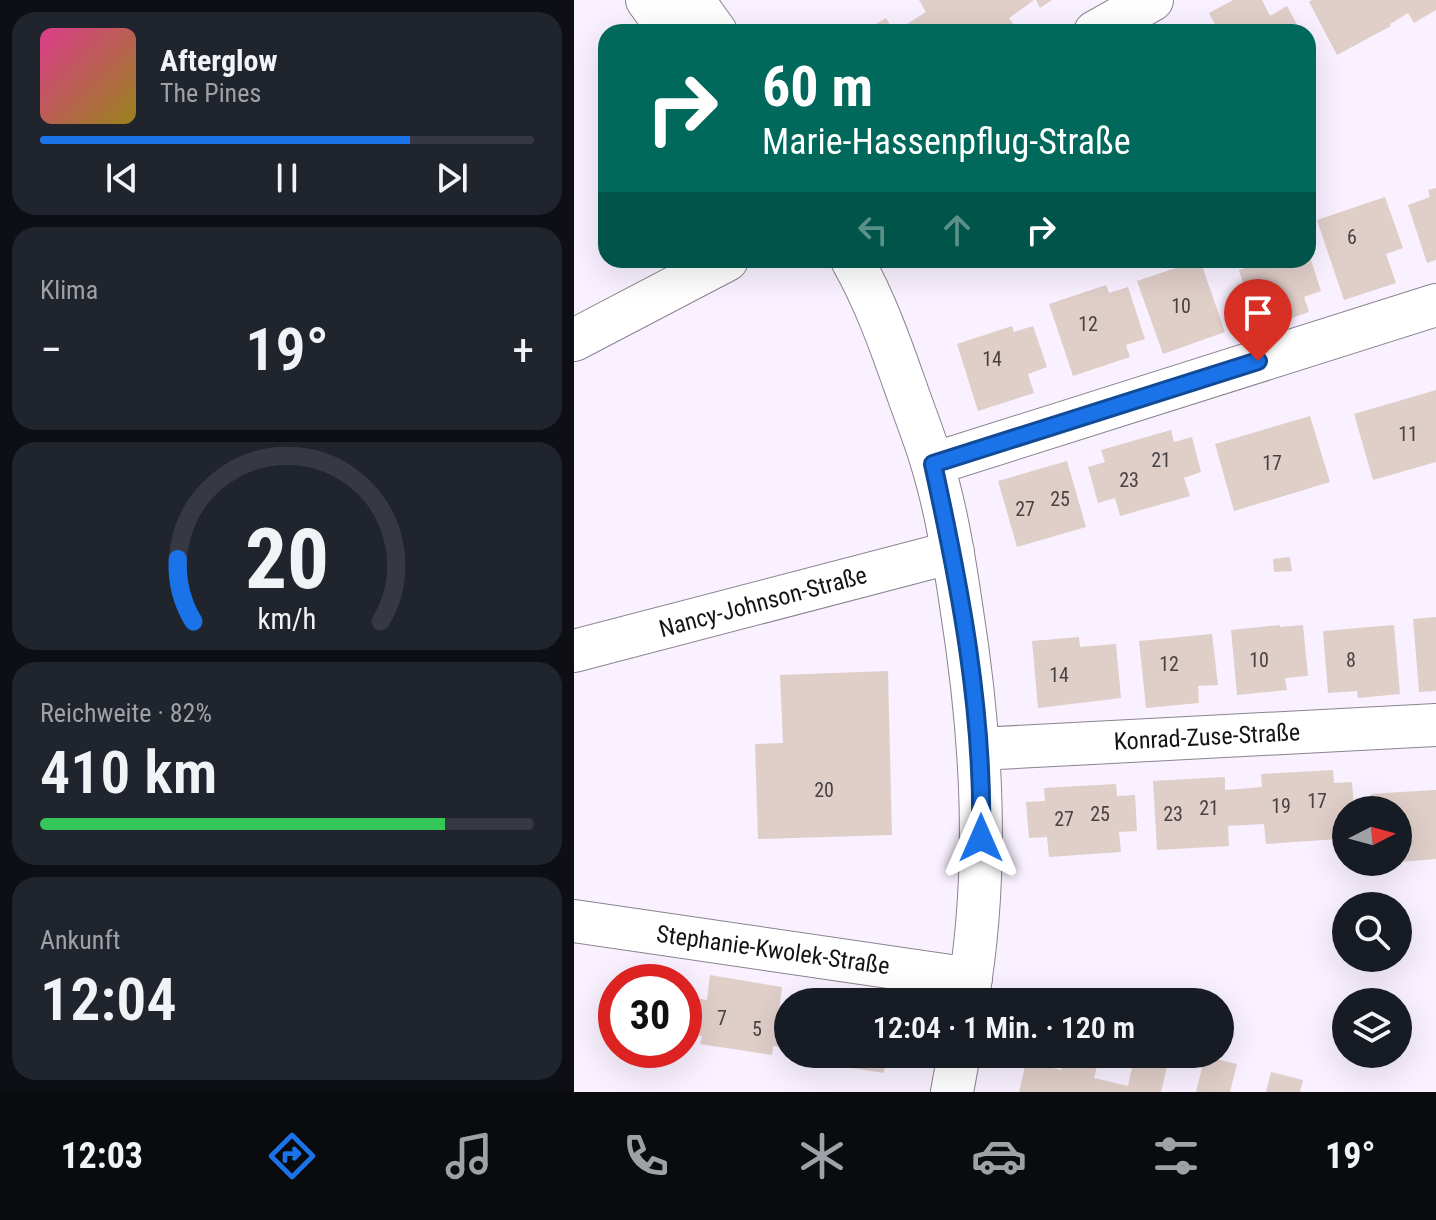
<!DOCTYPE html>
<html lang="de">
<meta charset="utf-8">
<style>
body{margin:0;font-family:"Roboto Condensed",sans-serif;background:#20242c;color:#f1f3f6;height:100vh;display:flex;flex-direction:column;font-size:30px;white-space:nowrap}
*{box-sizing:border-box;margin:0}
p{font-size:26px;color:#9ea1a6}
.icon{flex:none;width:44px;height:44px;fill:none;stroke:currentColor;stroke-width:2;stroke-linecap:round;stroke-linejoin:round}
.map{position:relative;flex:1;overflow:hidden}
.sheet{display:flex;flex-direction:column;gap:12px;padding:12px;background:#0d0f14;width:574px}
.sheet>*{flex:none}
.top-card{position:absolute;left:24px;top:24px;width:718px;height:244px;border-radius:24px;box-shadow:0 8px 32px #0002;background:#00695c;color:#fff;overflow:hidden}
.needle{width:52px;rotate:84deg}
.buttons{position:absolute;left:758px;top:796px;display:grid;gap:16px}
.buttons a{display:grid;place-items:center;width:80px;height:80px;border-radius:50%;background:#171b24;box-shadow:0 8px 32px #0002;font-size:40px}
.speed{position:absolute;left:24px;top:964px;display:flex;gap:16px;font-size:40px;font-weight:700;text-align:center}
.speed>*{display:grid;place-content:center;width:104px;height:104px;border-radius:50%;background:#171b24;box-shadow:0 8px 32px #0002;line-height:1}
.speed .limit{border:12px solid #d22;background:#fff;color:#111}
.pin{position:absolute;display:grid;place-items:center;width:68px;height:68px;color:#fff;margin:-82px -34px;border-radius:50% 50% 50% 0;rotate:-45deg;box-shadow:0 0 8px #0007}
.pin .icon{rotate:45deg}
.me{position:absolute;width:88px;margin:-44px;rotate:0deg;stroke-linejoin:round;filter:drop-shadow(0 0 6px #0008)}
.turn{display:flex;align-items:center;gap:28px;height:168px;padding:0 32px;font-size:36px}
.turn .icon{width:104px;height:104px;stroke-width:2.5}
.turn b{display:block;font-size:56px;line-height:68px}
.lanes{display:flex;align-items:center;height:76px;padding:0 32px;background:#0003;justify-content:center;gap:40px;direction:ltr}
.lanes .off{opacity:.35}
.big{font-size:60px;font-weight:600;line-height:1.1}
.sheet .tile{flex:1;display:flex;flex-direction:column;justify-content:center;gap:12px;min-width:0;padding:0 28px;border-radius:24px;background:#20242c}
.sheet .dial{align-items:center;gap:0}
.dial svg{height:208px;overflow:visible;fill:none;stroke:#363941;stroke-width:7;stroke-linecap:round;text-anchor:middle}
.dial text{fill:#f1f3f6;stroke:none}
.song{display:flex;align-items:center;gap:24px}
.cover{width:96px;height:96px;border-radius:12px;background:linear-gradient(135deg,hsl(330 70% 55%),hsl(50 70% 35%))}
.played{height:8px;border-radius:4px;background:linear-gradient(90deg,#1a73e8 75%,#363941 75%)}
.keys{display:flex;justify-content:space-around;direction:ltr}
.heat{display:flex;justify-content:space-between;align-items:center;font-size:44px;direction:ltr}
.charge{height:12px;border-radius:6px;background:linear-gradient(90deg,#34c759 82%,#363941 0)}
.trip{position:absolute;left:200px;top:988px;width:460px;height:80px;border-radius:40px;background:#171b24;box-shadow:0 8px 32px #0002;font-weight:600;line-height:80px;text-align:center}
.tab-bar{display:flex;height:128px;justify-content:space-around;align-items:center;background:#090b0e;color:#9ea1a6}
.tab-bar .icon{width:56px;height:56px}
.tab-bar .active{color:#1a73e8}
.tab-bar b{font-size:36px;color:#f1f3f6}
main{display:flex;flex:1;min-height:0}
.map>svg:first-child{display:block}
.building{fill:#e0cec9}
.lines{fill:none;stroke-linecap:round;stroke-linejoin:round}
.street-casing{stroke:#8a838f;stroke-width:44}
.street{stroke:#fff;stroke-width:42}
.route-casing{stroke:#114b97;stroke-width:20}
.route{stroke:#1a73e8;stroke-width:14}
.labels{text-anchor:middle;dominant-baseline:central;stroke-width:6;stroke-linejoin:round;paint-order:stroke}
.number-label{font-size:20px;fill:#484244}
.street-label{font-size:24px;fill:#161318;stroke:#fff}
</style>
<main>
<section class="sheet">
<div class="tile">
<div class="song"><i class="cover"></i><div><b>Afterglow</b><p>The Pines</p></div></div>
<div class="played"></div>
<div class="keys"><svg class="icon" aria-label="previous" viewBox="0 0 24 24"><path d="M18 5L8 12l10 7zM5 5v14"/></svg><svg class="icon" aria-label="pause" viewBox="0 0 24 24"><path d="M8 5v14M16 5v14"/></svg><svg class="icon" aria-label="next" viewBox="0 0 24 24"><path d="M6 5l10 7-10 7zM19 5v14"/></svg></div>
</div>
<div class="tile"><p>Klima</p>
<div class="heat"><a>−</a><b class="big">19°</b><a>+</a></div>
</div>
<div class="tile dial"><svg viewBox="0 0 100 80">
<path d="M14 69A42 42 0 1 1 86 69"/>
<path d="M14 69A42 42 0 0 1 8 45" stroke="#1a73e8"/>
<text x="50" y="56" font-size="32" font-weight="700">20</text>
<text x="50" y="72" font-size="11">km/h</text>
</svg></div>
<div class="tile"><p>Reichweite · 82%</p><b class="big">410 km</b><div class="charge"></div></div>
<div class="tile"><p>Ankunft</p><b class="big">12:04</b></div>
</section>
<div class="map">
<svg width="862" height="1092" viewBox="0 0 862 1092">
<rect width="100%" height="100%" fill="#f9f1ff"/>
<!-- building -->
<path class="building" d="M345 0H460L435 18 439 24 425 32H320L352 12Z
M462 0H478L466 8Z
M659 0H688L696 16 713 6 727 32H645L635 13Z
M738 0H862V10L840 23 834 13 816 24 817 26 763 55 735 2Z
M312 18 320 32H289Z
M862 188V260L853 263 834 205 856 197 854 190Z
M811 197 829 248 812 254 822 283 770 300 743 220Z
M736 257 747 291 730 297 735 312 684 330 665 270 695 260H718L719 263 734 260V258Z
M626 260 651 332 589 354 563 281Z
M532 285 535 293 554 287 571 339 552 345 556 357 499 376 475 304Z
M438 326 440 332 459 326 473 367 454 374 460 393 404 411 383 344Z
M862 390V462L799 480 780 414Z
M736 416 756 482 660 511 641 444Z
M597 430 600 442 618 437 627 472 610 478 616 496 546 516 541 498 524 503 514 467 531 462 527 450Z
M493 461 512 527 443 547 424 481Z
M716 557 718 571 700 572 699 559Z
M862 617V691L845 692 839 619Z
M706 625V627L729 625 734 676 711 678 713 690 663 695 657 630Z
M820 625 826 694 784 698 783 691 754 693 749 631Z
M638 634 644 685 624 686 625 703 572 708 565 641Z
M505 637 506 647 542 644 547 698 464 708 458 641Z
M314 671 318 835 184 839 181 744 209 743 206 675Z
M759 770 760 783 778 782 780 810H772V819H762L764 839 692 844 690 824 654 826 655 846 583 850 579 781 651 777V790L688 787 687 774Z
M542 784 543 796 561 795 563 831 545 832 547 852 475 857 473 837 455 838 452 802 471 801 470 788Z
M859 790H862V859L824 862V810H798L797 794Z
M136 975 208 987 205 1011 214 1012V1049L199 1046 198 1055 126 1044 128 1036 110 1033 115 997 133 1000Z
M244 992 295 1000V1002H243Z
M502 993 527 997 526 1002H500Z
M234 1054H331L329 1067 311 1064 310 1073 233 1061Z
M491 1054H526L520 1078 554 1086 561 1054H596L587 1092H445L452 1062 487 1070Z
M631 1056 663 1064 656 1092H622Z
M697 1072 729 1080 726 1092H692Z"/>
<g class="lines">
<defs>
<path id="street" d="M73 0 96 32
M119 0 142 32
M521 32 578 0
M278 260C302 302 318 349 334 394 342 417 351 439 358 463 372 508 380 557 387 605 408 737 416 869 393 1002
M0 340 153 260
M359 464 862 305
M0 651 379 552
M404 749 862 725
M0 921 397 979
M378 1092 385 1054"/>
</defs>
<!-- street casing -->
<use href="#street" class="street-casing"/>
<!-- street -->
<use href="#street" class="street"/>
</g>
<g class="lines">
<defs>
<path id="route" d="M407 838C410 712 386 587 359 464L684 361"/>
</defs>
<!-- route casing -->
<use href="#route" class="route-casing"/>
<!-- route -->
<use href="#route" class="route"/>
</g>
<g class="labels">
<!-- number labels -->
<g class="number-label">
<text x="778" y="237">6</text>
<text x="607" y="306">10</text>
<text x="514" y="324">12</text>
<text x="418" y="359">14</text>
<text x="834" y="434">11</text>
<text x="587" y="460">21</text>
<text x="698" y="463">17</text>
<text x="555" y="480">23</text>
<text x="486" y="499">25</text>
<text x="451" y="509">27</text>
<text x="685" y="660">10</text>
<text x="777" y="660">8</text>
<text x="595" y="664">12</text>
<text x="485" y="675">14</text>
<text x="250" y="790">20</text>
<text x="743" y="801">17</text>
<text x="707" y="806">19</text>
<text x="635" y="808">21</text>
<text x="526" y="814">25</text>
<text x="599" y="814">23</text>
<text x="490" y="819">27</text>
<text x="148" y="1018">7</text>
<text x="183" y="1029">5</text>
</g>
<!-- street labels -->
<g class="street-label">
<text transform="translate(189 602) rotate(-15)">Nancy-Johnson-Straße</text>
<text transform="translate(633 737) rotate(-3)">Konrad-Zuse-Straße</text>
<text transform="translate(199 950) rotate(8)">Stephanie-Kwolek-Straße</text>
</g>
</g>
</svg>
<div class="buttons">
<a><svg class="needle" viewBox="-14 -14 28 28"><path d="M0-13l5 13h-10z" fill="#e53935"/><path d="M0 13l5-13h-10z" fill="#9ea1a6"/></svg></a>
<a><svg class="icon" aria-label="search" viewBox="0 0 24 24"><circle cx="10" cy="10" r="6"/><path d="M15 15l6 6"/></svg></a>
<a><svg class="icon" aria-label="layers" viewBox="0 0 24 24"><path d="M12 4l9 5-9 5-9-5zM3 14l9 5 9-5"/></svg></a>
</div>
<div class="speed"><div class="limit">30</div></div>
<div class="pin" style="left:684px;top:361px;background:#d93025"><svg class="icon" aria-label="arrive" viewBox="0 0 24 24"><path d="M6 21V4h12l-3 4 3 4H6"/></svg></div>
<svg class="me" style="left:407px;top:838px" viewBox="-20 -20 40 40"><path d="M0-17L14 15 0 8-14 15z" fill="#1a73e8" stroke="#fff" stroke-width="4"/></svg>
<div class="trip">12:04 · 1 Min. · 120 m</div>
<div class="top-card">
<div class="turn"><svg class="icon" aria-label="right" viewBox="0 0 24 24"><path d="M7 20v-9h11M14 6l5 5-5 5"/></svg><div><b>60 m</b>Marie-Hassenpflug-Straße</div></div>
<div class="lanes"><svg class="icon off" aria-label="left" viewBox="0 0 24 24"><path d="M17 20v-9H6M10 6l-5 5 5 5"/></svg><svg class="icon off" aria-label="ahead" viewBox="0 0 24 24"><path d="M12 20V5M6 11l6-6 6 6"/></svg><svg class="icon" aria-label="right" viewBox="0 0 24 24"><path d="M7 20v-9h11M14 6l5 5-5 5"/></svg></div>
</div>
</div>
</main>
<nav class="tab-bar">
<b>12:03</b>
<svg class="icon active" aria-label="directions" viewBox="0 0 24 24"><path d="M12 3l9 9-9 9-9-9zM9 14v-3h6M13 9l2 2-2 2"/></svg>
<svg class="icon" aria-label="music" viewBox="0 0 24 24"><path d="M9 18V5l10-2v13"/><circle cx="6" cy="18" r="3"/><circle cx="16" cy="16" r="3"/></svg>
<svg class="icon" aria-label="phone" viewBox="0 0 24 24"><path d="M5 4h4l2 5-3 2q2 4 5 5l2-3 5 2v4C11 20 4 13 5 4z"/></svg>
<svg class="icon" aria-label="climate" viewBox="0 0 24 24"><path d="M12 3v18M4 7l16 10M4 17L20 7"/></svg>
<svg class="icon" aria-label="car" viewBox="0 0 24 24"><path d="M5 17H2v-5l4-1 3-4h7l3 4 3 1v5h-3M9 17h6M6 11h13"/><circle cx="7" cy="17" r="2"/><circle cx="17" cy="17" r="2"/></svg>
<svg class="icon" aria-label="filters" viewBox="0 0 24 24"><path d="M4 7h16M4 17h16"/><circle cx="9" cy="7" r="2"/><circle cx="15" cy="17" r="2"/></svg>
<b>19°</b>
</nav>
